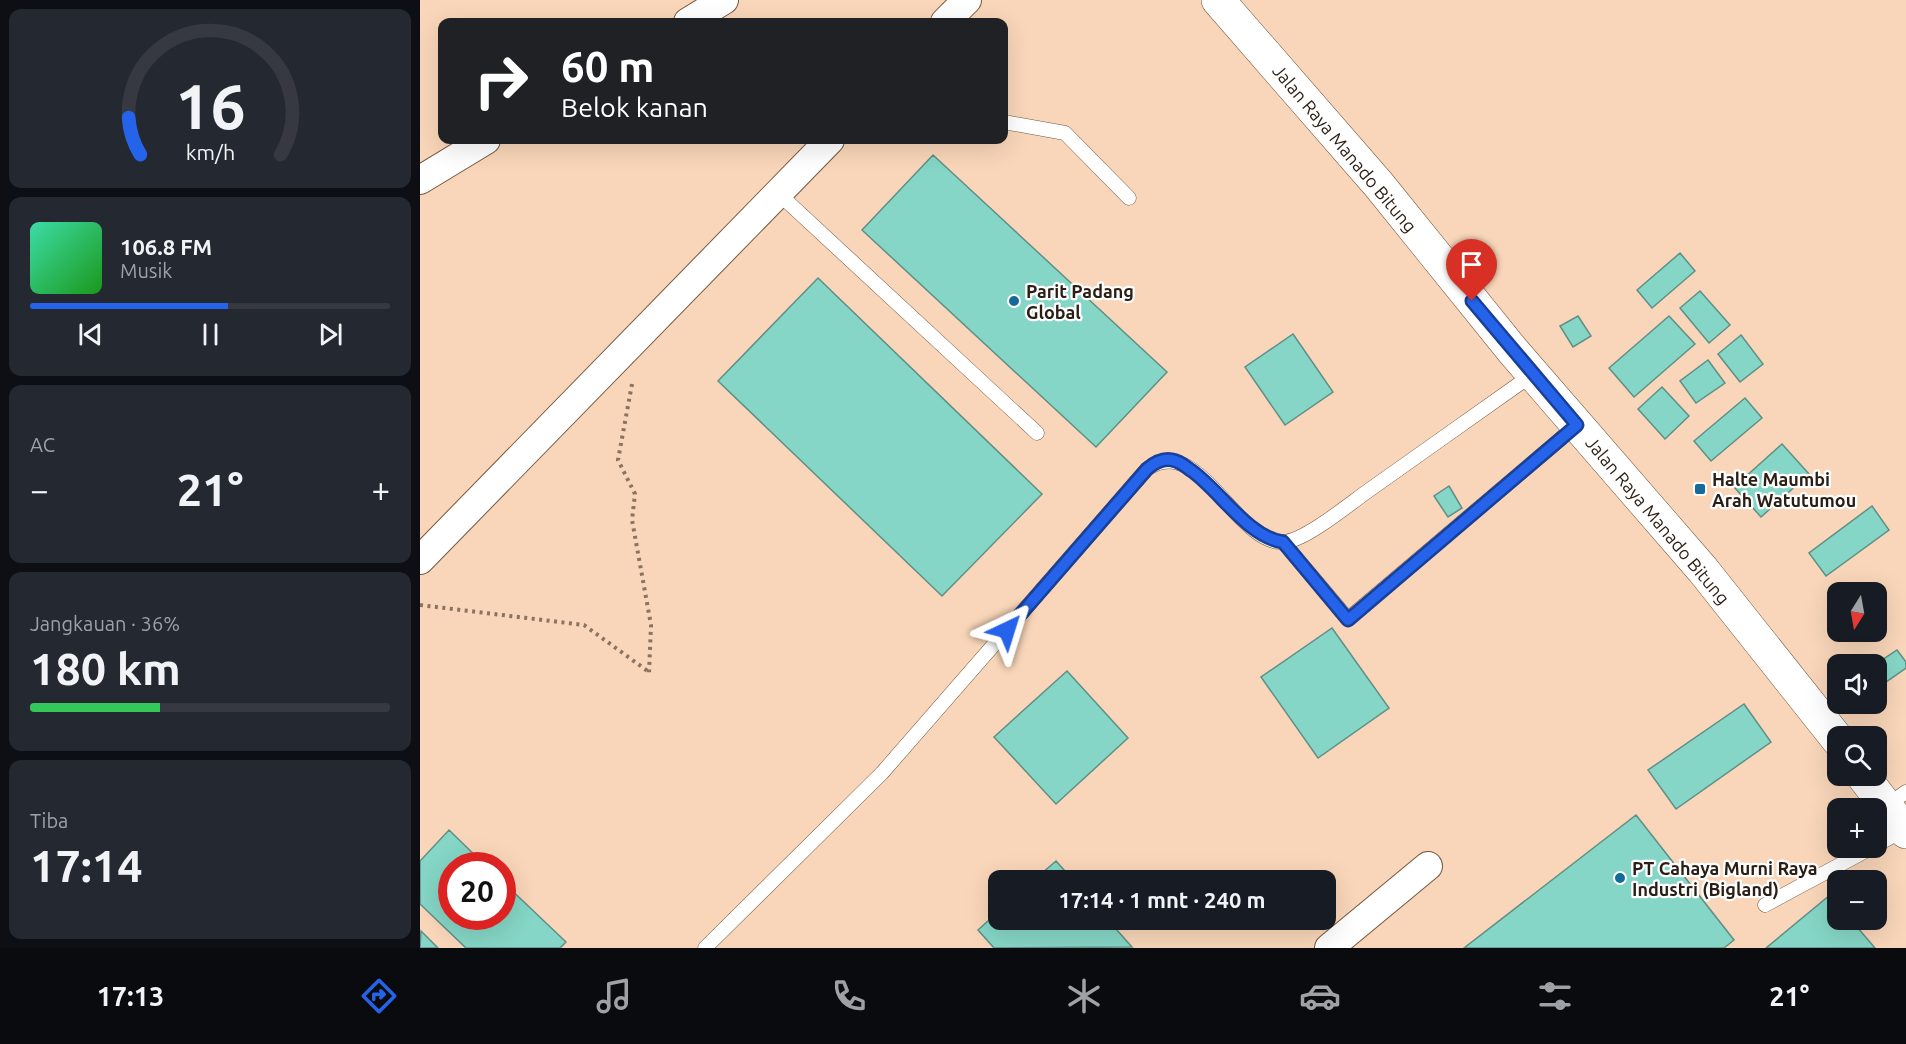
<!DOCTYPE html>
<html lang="id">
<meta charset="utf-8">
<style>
body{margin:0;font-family:Ubuntu,sans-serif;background:#242831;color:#f1f3f6;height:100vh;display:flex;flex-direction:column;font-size:22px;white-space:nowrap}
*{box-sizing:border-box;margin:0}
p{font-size:20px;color:#9ea1a6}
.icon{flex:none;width:33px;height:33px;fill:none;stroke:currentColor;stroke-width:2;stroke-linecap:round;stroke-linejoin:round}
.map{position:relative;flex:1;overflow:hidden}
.sheet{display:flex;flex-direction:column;gap:9px;padding:9px;background:#0d0f14;width:420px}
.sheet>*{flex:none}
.hud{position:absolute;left:18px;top:18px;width:570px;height:126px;border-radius:12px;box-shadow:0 6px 24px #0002;background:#202124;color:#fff;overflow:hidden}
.needle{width:39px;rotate:191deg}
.controls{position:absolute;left:1407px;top:582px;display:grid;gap:12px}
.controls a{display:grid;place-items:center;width:60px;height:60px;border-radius:12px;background:#171b24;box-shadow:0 6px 24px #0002;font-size:30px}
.speed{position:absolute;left:18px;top:852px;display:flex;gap:12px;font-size:30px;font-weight:700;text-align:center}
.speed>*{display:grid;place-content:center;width:78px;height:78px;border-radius:50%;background:#171b24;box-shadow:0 6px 24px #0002;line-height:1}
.speed .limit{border:9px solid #d22;background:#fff;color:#111}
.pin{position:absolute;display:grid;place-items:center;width:51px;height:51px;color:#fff;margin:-62px -26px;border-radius:50% 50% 50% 0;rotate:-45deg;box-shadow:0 0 6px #0007}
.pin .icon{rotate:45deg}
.me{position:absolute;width:66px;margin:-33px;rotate:41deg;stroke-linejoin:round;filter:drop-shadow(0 0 4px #0008)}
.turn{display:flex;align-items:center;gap:21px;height:126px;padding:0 24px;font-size:27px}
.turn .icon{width:78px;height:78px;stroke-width:2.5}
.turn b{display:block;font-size:42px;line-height:51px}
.big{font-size:45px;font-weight:700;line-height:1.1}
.sheet .card{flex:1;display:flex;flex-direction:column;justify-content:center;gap:9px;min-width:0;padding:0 21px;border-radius:12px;background:#242831}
.sheet .dial{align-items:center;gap:0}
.dial svg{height:156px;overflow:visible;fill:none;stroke:#363941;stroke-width:7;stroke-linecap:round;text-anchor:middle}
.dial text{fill:#f1f3f6;stroke:none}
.song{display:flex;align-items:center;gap:18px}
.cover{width:72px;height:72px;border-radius:9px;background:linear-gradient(135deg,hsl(160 70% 55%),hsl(120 70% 35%))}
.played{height:6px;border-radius:3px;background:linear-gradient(90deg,#2563eb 55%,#363941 55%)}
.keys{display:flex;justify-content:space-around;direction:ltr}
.heat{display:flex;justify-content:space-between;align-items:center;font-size:33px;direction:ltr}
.charge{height:9px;border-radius:4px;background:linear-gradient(90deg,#34c759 36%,#363941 0)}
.trip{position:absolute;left:568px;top:870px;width:348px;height:60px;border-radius:12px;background:#171b24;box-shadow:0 6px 24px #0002;font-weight:700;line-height:60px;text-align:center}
.dock{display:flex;height:96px;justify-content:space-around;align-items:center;background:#090b0e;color:#9ea1a6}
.dock .icon{width:42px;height:42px}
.dock .selected{color:#2563eb}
.dock b{font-size:27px;color:#f1f3f6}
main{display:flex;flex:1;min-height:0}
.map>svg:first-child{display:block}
.building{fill:#85d6c6;stroke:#5f8f86;stroke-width:1.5}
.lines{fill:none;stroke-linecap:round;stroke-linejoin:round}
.lane-casing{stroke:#75573e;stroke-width:15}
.street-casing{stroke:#75573e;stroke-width:30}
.highway-casing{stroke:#75573e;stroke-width:34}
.path{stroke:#8a7360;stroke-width:4;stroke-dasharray:3 4.5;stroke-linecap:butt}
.lane{stroke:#fff;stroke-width:14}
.street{stroke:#fff;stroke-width:28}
.highway{stroke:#fff;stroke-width:33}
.route-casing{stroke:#184099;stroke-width:15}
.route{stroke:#2563eb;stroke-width:10}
.poi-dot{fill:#156a9b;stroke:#fefefe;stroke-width:2}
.labels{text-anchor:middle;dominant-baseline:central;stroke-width:4.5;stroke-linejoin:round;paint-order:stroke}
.street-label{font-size:18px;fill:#2a1d13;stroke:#fefefe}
.poi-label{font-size:18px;font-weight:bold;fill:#2a1d13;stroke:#fefefe;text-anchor:start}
</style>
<main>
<section class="sheet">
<div class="card dial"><svg viewBox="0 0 100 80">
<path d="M14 69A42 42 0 1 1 86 69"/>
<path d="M14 69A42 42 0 0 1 8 50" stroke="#2563eb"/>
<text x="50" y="56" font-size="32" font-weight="700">16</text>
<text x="50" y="72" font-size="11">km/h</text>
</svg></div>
<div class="card">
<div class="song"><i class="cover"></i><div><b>106.8 FM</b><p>Musik</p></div></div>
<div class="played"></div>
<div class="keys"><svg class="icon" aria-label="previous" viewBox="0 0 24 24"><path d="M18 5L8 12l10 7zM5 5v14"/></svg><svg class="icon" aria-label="pause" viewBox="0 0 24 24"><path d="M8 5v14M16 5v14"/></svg><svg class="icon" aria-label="next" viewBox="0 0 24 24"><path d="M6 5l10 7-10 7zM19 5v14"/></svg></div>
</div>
<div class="card"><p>AC</p>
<div class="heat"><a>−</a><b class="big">21°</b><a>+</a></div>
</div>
<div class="card"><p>Jangkauan · 36%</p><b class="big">180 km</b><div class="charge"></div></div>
<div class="card"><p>Tiba</p><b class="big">17:14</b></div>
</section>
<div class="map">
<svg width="1486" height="948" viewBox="0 0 1486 948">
<rect width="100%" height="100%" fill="#f9d6b9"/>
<!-- building -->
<path class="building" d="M513 155 747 372 676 447 442 230Z
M1260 253 1275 271 1232 308 1217 290Z
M398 278 622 494 522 596 298 381Z
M1280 291 1310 325 1289 343 1260 308Z
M1158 316 1171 336 1153 347 1140 326Z
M1249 316 1275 344 1214 397 1189 368Z
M873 334 913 392 865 425 825 367Z
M1321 335 1343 364 1320 382 1298 354Z
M1288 360 1305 383 1276 403 1260 381Z
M1242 387 1269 416 1245 439 1218 409Z
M1325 398 1342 418 1291 461 1274 441Z
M1362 444 1389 474 1341 517 1314 487Z
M1029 486 1042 508 1028 517 1014 496Z
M1452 506 1469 530 1406 576 1389 553Z
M912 628 969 708 898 758 841 677Z
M1477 650 1486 662V668L1456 689V664Z
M647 671 708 738 636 804 574 737Z
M1324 704 1351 742 1256 809 1228 770Z
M1216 815 1314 940 1304 948H1044Z
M29 830 66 866H32V916H82V881L146 942 140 948H46L0 904V861Z
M636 861 653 880H614Z
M1410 895 1418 904V920H1431L1455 948H1346Z
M579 911V920H688L712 947 574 948 558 930Z
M1 931 18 948H0Z"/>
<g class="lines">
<defs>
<path id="lane" d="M584 122 645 133 709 198
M358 193 617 433
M863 542 928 619 1157 425
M1466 806 1486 792
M1456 845 1484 830
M1345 905 1451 848
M285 948 462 773 727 469C779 431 817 546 864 542 884 541 927 506 945 493 1001 453 1057 414 1113 374"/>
<path id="street" d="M268 22 304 0
M525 22 547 0
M0 180 66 140
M0 560 410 140
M909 948 1008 866"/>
<path id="highway" d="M798 0 959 185 1093 351 1283 570 1418 740
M1443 776 1486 832"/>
</defs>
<!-- lane casing -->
<use href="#lane" class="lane-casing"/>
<!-- street casing -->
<use href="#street" class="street-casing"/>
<!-- highway casing -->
<use href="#highway" class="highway-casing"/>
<!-- path -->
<path class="path" d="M212 384 198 460 215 494 212 520 231 625 229 673
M0 605 164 625 229 672"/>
<!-- lane -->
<use href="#lane" class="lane"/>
<!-- street -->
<use href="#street" class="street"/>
<!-- highway -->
<use href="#highway" class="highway"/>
</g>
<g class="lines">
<defs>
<path id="route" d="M587 630 727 469C734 463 742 458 752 460 760 461 766 467 772 471 801 492 828 537 863 542L928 620 1157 425 1052 301"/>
</defs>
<!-- route casing -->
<use href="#route" class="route-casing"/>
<!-- route -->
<use href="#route" class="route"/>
</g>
<!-- markers -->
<g class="poi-dot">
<circle cx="594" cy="301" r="6"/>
<rect x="1274" y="483" width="12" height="12" rx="3"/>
<circle cx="1200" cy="878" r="6"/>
</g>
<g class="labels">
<!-- street labels -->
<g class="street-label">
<text transform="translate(925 148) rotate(50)">Jalan Raya Manado Bitung</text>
<text transform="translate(1238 520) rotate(50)">Jalan Raya Manado Bitung</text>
</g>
<!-- poi labels -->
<g class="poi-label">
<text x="606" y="291">Parit Padang<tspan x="606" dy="21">Global</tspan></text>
<text x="1292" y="479">Halte Maumbi<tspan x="1292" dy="21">Arah Watutumou</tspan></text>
<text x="1212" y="868">PT Cahaya Murni Raya<tspan x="1212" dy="21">Industri (Bigland)</tspan></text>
</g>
</g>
</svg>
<div class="controls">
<a><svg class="needle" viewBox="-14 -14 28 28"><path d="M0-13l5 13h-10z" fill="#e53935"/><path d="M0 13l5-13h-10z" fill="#9ea1a6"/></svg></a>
<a><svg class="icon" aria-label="sound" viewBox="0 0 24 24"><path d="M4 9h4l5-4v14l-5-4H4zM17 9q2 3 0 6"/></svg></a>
<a><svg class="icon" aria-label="search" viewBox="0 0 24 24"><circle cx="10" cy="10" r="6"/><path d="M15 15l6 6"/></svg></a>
<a>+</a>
<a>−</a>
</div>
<div class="speed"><div class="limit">20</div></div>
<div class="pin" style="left:1052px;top:301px;background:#d93025"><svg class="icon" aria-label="arrive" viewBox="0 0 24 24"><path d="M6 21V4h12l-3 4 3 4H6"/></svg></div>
<svg class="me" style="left:587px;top:630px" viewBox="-20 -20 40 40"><path d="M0-17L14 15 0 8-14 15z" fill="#2563eb" stroke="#fff" stroke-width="4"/></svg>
<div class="trip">17:14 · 1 mnt · 240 m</div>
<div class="hud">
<div class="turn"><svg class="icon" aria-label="right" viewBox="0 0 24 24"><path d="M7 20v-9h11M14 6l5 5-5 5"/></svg><div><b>60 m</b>Belok kanan</div></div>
</div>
</div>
</main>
<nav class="dock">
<b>17:13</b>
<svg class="icon selected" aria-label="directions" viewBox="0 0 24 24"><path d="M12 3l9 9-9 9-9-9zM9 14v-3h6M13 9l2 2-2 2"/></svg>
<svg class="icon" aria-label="music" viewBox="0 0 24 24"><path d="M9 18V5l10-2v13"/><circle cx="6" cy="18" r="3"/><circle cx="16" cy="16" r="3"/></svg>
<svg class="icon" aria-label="phone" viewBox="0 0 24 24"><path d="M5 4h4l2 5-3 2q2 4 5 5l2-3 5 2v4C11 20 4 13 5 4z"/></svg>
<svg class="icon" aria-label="climate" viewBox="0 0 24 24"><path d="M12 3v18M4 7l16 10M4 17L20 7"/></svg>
<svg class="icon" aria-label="car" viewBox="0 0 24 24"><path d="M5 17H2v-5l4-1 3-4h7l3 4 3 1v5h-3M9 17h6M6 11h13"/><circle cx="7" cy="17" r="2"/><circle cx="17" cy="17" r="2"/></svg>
<svg class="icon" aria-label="filters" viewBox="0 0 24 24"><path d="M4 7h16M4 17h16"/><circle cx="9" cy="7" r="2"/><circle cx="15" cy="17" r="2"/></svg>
<b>21°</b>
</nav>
